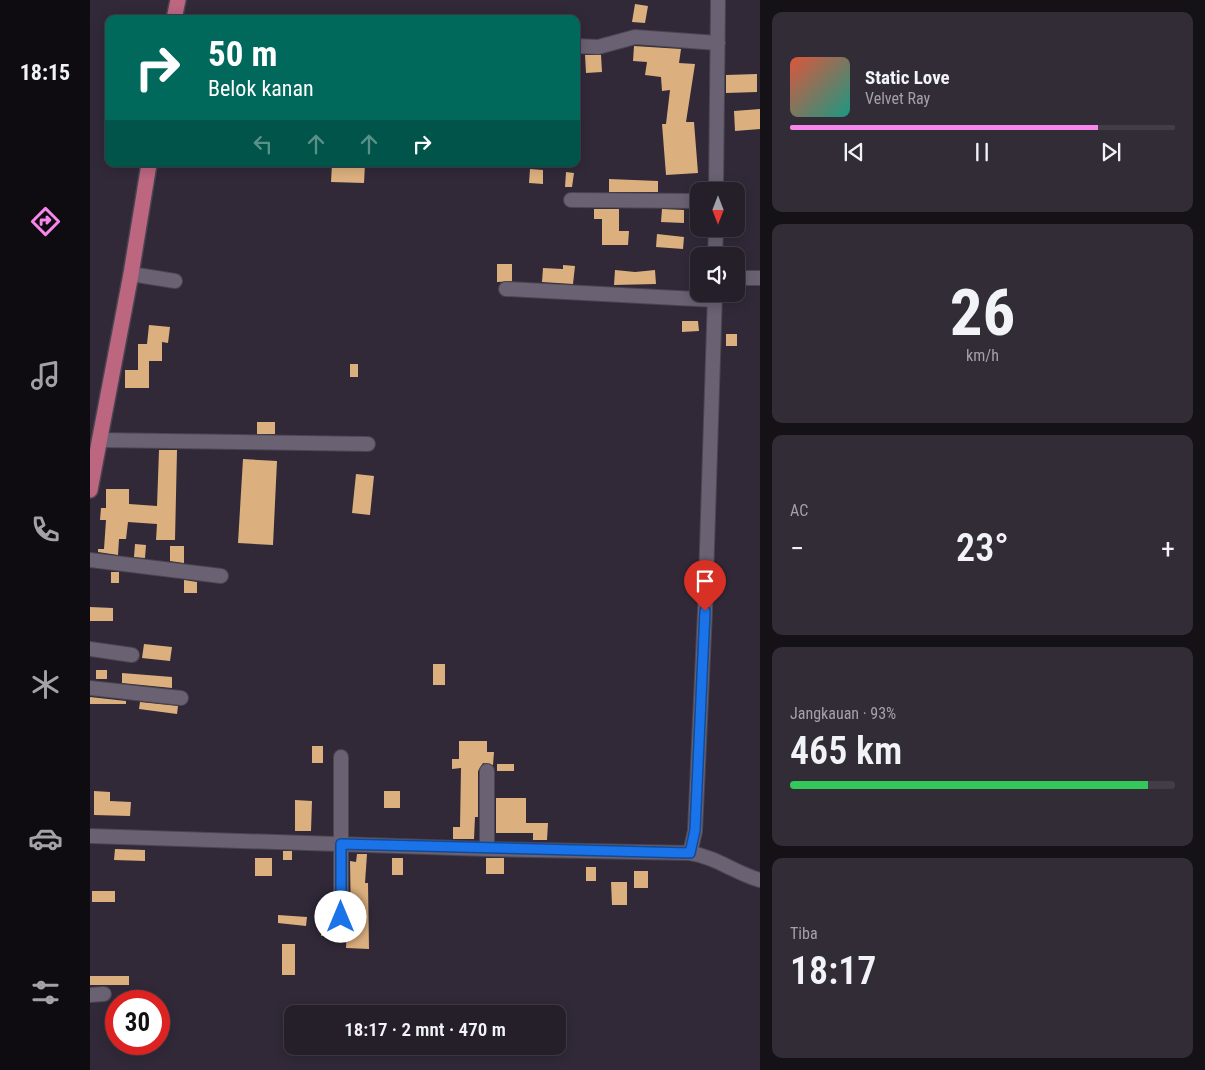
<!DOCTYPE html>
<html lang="id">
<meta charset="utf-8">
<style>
body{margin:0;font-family:"Roboto Condensed",sans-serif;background:#312c36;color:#f1f3f6;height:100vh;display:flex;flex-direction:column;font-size:19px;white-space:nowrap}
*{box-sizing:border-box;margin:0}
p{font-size:16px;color:#a3a2a8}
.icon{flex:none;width:28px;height:28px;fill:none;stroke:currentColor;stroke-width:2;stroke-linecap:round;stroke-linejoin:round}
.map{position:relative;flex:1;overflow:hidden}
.panel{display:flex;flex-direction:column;gap:12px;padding:12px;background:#141117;width:445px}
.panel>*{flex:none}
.top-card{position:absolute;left:15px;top:15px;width:475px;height:152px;border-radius:10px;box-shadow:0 2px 12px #0003,0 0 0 1px #423d47;background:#00695c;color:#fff;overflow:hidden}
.needle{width:32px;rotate:180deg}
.controls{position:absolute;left:600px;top:182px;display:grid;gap:10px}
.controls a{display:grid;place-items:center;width:55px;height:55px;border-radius:10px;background:#251f2a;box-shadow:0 2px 12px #0003,0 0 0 1px #423d47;font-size:25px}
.speed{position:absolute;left:15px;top:990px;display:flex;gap:10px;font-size:25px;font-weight:700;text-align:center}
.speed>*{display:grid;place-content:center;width:65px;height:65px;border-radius:50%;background:#251f2a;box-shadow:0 2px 12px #0003,0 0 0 1px #423d47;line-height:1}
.speed .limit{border:8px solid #d22;background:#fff;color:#111}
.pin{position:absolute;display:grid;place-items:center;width:42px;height:42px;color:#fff;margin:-51px -21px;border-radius:50% 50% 50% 0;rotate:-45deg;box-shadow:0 0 5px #0007}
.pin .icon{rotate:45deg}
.me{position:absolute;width:55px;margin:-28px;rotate:0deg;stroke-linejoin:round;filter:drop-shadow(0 0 4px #0008)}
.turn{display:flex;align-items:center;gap:18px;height:105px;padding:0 20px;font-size:22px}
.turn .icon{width:65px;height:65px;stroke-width:2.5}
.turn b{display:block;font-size:35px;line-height:42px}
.lanes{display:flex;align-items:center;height:48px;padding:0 20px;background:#0003;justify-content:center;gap:25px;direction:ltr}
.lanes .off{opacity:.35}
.big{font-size:38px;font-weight:600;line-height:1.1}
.panel .card{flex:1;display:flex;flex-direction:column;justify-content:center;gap:8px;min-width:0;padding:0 18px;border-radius:10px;background:#312c36}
.panel .dial{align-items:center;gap:0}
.dial b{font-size:65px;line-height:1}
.song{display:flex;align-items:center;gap:15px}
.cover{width:60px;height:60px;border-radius:8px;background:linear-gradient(135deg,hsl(10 70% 55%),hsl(170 70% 35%))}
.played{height:5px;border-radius:2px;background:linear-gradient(90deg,#f788eb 80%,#423d47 80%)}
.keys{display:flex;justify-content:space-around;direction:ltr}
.heat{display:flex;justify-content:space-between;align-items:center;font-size:28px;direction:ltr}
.charge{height:8px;border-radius:4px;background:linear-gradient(90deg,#34c759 93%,#423d47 0)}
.trip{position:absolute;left:194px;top:1005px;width:282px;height:50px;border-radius:10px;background:#251f2a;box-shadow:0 2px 12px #0003,0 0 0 1px #423d47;font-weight:600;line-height:50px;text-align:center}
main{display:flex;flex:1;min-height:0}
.menu{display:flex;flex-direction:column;width:90px;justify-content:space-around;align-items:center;background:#0f0c11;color:#a3a2a8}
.menu .icon{width:35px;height:35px}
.menu .selected{color:#f788eb}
.menu b{font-size:22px;color:#f1f3f6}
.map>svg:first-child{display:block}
.building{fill:#dcb07e}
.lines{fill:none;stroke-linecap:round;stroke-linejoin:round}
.minor-casing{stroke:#4b4551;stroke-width:16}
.major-casing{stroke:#4b4551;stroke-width:18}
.minor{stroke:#6a6172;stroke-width:14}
.major{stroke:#bc6680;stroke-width:15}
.route-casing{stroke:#114b97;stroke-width:12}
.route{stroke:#1a73e8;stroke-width:9}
</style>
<main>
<nav class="menu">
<b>18:15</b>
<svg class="icon selected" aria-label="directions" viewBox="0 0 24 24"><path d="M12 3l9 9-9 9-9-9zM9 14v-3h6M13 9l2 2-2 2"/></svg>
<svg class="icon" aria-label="music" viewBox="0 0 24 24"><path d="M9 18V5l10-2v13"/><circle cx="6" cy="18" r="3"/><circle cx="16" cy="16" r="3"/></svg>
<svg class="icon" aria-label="phone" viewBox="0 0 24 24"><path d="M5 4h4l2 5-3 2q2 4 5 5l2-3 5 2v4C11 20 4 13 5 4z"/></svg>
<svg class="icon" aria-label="climate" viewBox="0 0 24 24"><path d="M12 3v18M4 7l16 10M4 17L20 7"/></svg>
<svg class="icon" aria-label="car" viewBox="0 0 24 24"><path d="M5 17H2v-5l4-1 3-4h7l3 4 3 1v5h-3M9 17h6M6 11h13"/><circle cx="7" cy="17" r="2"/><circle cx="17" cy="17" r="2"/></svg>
<svg class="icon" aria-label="filters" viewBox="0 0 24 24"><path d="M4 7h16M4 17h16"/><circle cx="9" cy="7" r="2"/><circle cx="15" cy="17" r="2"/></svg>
</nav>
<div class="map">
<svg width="670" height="1070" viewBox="0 0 670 1070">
<rect width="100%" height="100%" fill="#312938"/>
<!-- building -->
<path class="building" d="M545 4 558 6 555 23 542 22Z
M544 46 591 49 589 63 605 64 596 122H604L608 173 576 175 572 124H576L580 90 572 91 571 77 555 75 557 62 543 61Z
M495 55H511L512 72 496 73Z
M667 74V92L636 93V75Z
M670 109V129L645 131 644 111Z
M242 164H275L274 183 241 182Z
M440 169 453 170V184L439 183Z
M476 172 484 173 482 187H475Z
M519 179 568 181V192H519Z
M504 209H529V231H539L538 245H512V219H504Z
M572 209 594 210V223L571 222Z
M567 234 594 237 593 249 566 247Z
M407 264H422V281L407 282Z
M473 265 485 266 483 284 452 282 453 268 473 269Z
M525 270 545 272 565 270 566 284 524 285Z
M592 321H608L609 331 592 332Z
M59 325 80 327 78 343 72 342V361H59V388H35V370H48V344H57Z
M636 334H647V346H636Z
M260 364H268V377H260Z
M167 422H185V434H167Z
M69 450H87L85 540H66L67 524 38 522 36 539H29L28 555 8 552V549H14L16 520H10L11 508H16V489H39V504L67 506Z
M153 459 187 461 183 545 148 543Z
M266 474 284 476 280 515 262 513Z
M45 544 56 545 55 558 44 557Z
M80 546H94V563L80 561Z
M21 572H29V583H21Z
M94 580 107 582V593H94Z
M0 607 23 608V621H0Z
M54 644 82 647 80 661 52 658Z
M343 664H355V685H343Z
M6 670H17V679H6Z
M32 673 82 677V688L32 683Z
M0 697 36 701V704H0Z
M50 702 88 706 87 714 49 709Z
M369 741H397V752H404L403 765 393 763 388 771V817H385L384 839H363V827H370L371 768 362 769V759H369Z
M222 746H233V763H222Z
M407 764H424V771H407Z
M4 791 20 792V801L41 802 40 816 4 815Z
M294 791H310V808H294Z
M406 798H436V823H458L457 840H443V833H406Z
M205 800 222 801 221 831H205Z
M25 849 55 850V861L24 860Z
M193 851H202V860H193Z
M267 854H277L275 883H278L279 949 256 948 257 923 261 919 260 861 266 862Z
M165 858H182V876H165Z
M302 858H313V875H302Z
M396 858H414V874H396Z
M496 867H506V881H496Z
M544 871H558V888H544Z
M521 882H537V905H522Z
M2 891H25V902H2Z
M188 915 217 917 216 926 188 923Z
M231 920H242V936H231Z
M192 944H205V975H192Z
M0 976H39V985H0Z
M321 1006 372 1007V1014H321Z"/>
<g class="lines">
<defs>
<path id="minor" d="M486 46 508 47 545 37 628 43
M626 191 628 0
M481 200 609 201
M625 256 626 229
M41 274 85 281
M646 278H670
M416 289 625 300
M9 440 278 444
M0 560 131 576
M0 649 42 655
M0 688 91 698
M251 757V917
M397 771V849
M0 836 397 849 600 853C626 857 645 873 670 880
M600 853 605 831 615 611 625 294
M0 995 14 994"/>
<path id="major" d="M84 19 88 0
M0 490 41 274 59 164"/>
</defs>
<!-- minor casing -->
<use href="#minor" class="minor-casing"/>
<!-- major casing -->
<use href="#major" class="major-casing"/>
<!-- minor -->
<use href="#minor" class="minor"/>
<!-- major -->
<use href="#major" class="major"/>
</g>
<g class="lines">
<defs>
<path id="route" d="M251 917V844L600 853 605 830 615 611"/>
</defs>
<!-- route casing -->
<use href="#route" class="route-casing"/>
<!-- route -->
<use href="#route" class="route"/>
</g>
</svg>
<div class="controls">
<a><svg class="needle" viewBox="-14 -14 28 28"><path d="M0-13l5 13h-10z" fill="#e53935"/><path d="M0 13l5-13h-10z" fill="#a3a2a8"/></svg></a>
<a><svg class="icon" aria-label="sound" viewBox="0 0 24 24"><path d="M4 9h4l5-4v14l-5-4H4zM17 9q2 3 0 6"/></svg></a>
</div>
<div class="speed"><div class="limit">30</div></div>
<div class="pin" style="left:615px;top:611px;background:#d93025"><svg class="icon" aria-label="arrive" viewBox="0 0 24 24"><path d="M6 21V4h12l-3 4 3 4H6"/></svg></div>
<svg class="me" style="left:251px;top:917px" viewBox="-20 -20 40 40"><circle r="19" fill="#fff"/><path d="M0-13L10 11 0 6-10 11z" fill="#1a73e8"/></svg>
<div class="trip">18:17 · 2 mnt · 470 m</div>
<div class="top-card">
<div class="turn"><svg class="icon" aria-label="right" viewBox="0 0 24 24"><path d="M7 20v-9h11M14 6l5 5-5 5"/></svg><div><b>50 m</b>Belok kanan</div></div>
<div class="lanes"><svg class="icon off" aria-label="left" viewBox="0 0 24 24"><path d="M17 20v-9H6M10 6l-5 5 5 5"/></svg><svg class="icon off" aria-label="ahead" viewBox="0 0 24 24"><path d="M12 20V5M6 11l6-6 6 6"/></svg><svg class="icon off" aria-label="ahead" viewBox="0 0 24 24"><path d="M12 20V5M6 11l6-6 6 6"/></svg><svg class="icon" aria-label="right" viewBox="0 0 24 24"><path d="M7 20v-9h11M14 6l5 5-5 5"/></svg></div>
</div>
</div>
<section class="panel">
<div class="card">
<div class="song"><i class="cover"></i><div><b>Static Love</b><p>Velvet Ray</p></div></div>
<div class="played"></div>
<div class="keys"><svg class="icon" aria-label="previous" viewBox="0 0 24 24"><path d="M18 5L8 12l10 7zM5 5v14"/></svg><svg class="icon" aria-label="pause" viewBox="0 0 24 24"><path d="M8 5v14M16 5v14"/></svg><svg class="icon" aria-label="next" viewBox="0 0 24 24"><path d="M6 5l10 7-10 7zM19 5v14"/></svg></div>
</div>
<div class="card dial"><b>26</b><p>km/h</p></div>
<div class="card"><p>AC</p>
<div class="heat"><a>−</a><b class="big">23°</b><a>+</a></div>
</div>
<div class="card"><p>Jangkauan · 93%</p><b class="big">465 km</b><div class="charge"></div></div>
<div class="card"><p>Tiba</p><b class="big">18:17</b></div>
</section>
</main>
